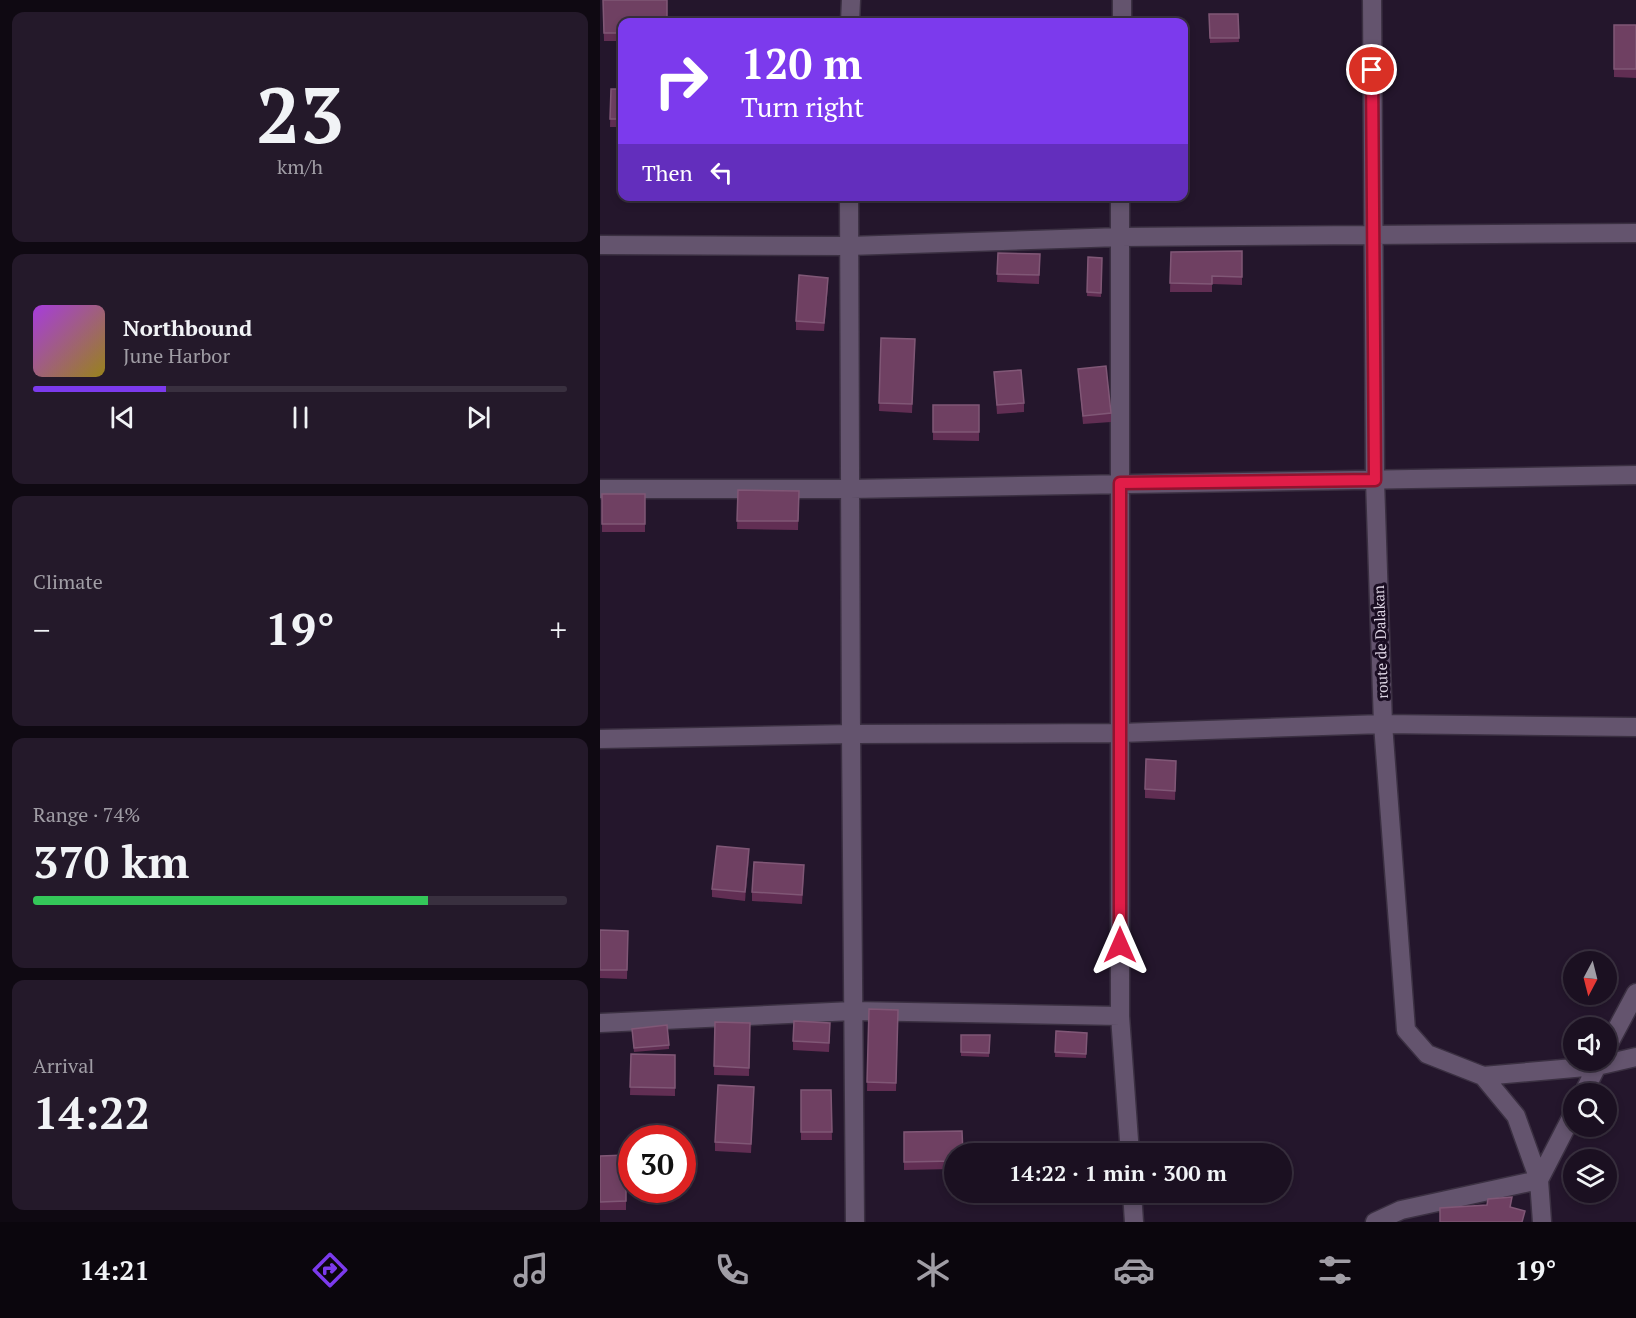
<!DOCTYPE html>
<meta charset="utf-8">
<style>
body{margin:0;font-family:"PT Serif",serif;background:#24192a;color:#f1f3f6;height:100vh;display:flex;flex-direction:column;font-size:22px;white-space:nowrap}
*{box-sizing:border-box;margin:0}
p{font-size:20px;color:#a09da5}
.icon{flex:none;width:33px;height:33px;fill:none;stroke:currentColor;stroke-width:2;stroke-linecap:round;stroke-linejoin:round}
.map{position:relative;flex:1;overflow:hidden}
.details{display:flex;flex-direction:column;gap:12px;padding:12px;background:#0f0912;width:600px}
.details>*{flex:none}
.banner{position:absolute;left:18px;top:18px;width:570px;height:183px;border-radius:12px;box-shadow:0 3px 9px #0003,0 0 0 2px #39303f;background:#7c3aed;color:#fff;overflow:hidden}
.needle{width:39px;rotate:187deg}
.tools{position:absolute;left:963px;top:951px;display:grid;gap:12px}
.tools a{display:grid;place-items:center;width:54px;height:54px;border-radius:50%;background:#1b1021;box-shadow:0 3px 9px #0003,0 0 0 2px #39303f;font-size:30px}
.speed{position:absolute;left:18px;top:1125px;display:flex;gap:12px;font-size:30px;font-weight:700;text-align:center}
.speed>*{display:grid;place-content:center;width:78px;height:78px;border-radius:50%;background:#1b1021;box-shadow:0 3px 9px #0003,0 0 0 2px #39303f;line-height:1}
.speed .limit{border:9px solid #d22;background:#fff;color:#111}
.pin{position:absolute;display:grid;place-items:center;width:51px;height:51px;color:#fff;margin:-26px;border:3px solid #fff;border-radius:50%;box-shadow:0 2px 6px #0007}
.me{position:absolute;width:66px;margin:-33px;rotate:0deg;stroke-linejoin:round;filter:drop-shadow(0 0 4px #0008)}
.turn{display:flex;align-items:center;gap:21px;height:126px;padding:0 24px;font-size:27px}
.turn .icon{width:78px;height:78px;stroke-width:2.5}
.turn b{display:block;font-size:42px;line-height:51px}
.then{display:flex;align-items:center;height:57px;padding:0 24px;background:#0003;gap:12px;font-size:22px}
.big{font-size:45px;font-weight:800;line-height:1.1}
.details .tile{flex:1;display:flex;flex-direction:column;justify-content:center;gap:9px;min-width:0;padding:0 21px;border-radius:12px;background:#24192a}
.details .dial{align-items:center;gap:0}
.dial b{font-size:78px;line-height:1}
.song{display:flex;align-items:center;gap:18px}
.cover{width:72px;height:72px;border-radius:9px;background:linear-gradient(135deg,hsl(280 70% 55%),hsl(50 70% 35%))}
.played{height:6px;border-radius:3px;background:linear-gradient(90deg,#7c3aed 25%,#39303f 25%)}
.keys{display:flex;justify-content:space-around;direction:ltr}
.heat{display:flex;justify-content:space-between;align-items:center;font-size:33px;direction:ltr}
.charge{height:9px;border-radius:4px;background:linear-gradient(90deg,#34c759 74%,#39303f 0)}
.trip{position:absolute;left:344px;top:1143px;width:348px;height:60px;border-radius:30px;background:#1b1021;box-shadow:0 3px 9px #0003,0 0 0 2px #39303f;font-weight:800;line-height:60px;text-align:center}
.tab-bar{display:flex;height:96px;justify-content:space-around;align-items:center;background:#0b060d;color:#a09da5}
.tab-bar .icon{width:42px;height:42px}
.tab-bar .on{color:#7c3aed}
.tab-bar b{font-size:27px;color:#f1f3f6}
main{display:flex;flex:1;min-height:0}
.map>svg:first-child{display:block}
.lines{fill:none;stroke-linecap:round;stroke-linejoin:round}
.minor-casing{stroke:#3b3042;stroke-width:21}
.minor{stroke:#64546e;stroke-width:18}
.wall{fill:#612e53}
.shaded-wall{fill:#431d3d}
.building{fill:#6f4062;stroke:#805776;stroke-width:1.5}
.route-casing{stroke:#92132f;stroke-width:15}
.route{stroke:#e11d48;stroke-width:10}
.labels{text-anchor:middle;dominant-baseline:central;stroke-width:6;stroke-linejoin:round;paint-order:stroke}
.street-label{font-size:15px;fill:#ddd4e3;stroke:#1a0d22}
</style>
<main>
<section class="details">
<div class="tile dial"><b>23</b><p>km/h</p></div>
<div class="tile">
<div class="song"><i class="cover"></i><div><b>Northbound</b><p>June Harbor</p></div></div>
<div class="played"></div>
<div class="keys"><svg class="icon" aria-label="previous" viewBox="0 0 24 24"><path d="M18 5L8 12l10 7zM5 5v14"/></svg><svg class="icon" aria-label="pause" viewBox="0 0 24 24"><path d="M8 5v14M16 5v14"/></svg><svg class="icon" aria-label="next" viewBox="0 0 24 24"><path d="M6 5l10 7-10 7zM19 5v14"/></svg></div>
</div>
<div class="tile"><p>Climate</p>
<div class="heat"><a>−</a><b class="big">19°</b><a>+</a></div>
</div>
<div class="tile"><p>Range · 74%</p><b class="big">370 km</b><div class="charge"></div></div>
<div class="tile"><p>Arrival</p><b class="big">14:22</b></div>
</section>
<div class="map">
<svg width="1036" height="1222" viewBox="0 0 1036 1222">
<rect width="100%" height="100%" fill="#24162c"/>
<g class="lines">
<defs>
<path id="minor" d="M772 0 775 480 783 724 806 1030 827 1054 883 1076 916 1116 939 1180 942 1222
M250 22 251 0
M522 22V0
M249 196 251 734 255 1222
M520 196V1016L530 1154
M0 245 249 246 520 237 1036 233
M0 489H250L1036 475
M0 739 251 734 520 733 783 724 1036 727
M0 1023 253 1011 520 1016
M1006 1049 1036 993
M883 1076 997 1066 1036 1057
M983 1094 1000 1060
M939 1180 974 1112
M532 1192 534 1222
M775 1222 801 1210 939 1180"/>
</defs>
<!-- minor casing -->
<use href="#minor" class="minor-casing"/>
<!-- minor -->
<use href="#minor" class="minor"/>
</g>
<!-- wall -->
<path class="wall" d="M3 0 22 22V41H4Z
M609 14H638L639 42 610 43Z
M1014 25H1036V78L1014 77Z
M11 89H22V127H10Z
M642 251V285L612 284V292H570L571 252Z
M398 253 440 254 439 284 397 282Z
M488 257 502 258 501 297 487 296Z
M228 286 224 331 196 330V321Z
M281 338 315 339 312 413 279 411Z
M478 369 511 413V422L483 424Z
M394 372 424 403V412L397 414Z
M333 405H379V441L333 440Z
M138 490 199 491 198 530 137 529Z
M2 494H45V532H2Z
M576 769 575 800 545 798V789Z
M149 858 145 901 112 897V889Z
M204 873 202 904 152 901V892Z
M0 930 28 931 27 979 0 978Z
M269 1009 298 1010 296 1091H267Z
M115 1022 150 1023 149 1076 114 1075Z
M230 1031 229 1052 193 1050V1041Z
M456 1031 487 1033 486 1058 455 1057Z
M32 1033 69 1045V1049L34 1052Z
M361 1035H390L389 1057 361 1056Z
M31 1054 75 1055V1096L30 1095Z
M201 1090H231L232 1140H201Z
M154 1095 151 1153 115 1151V1142Z
M304 1132 354 1154V1169L304 1170Z
M26 1155V1210H0V1156Z"/>
<!-- shaded-wall -->
<path class="shaded-wall" d="M149 849V858L145 901V892Z"/>
<!-- building -->
<path class="building" d="M3 0H67V22H22V33H4Z
M609 14H638L639 38H610Z
M402 19 425 20V22H402Z
M1014 25H1036V69H1014Z
M11 89H22V119H10Z
M642 251V277L612 276V284L570 283 571 252Z
M398 253 440 254 439 275 397 274Z
M488 257 502 258 501 293 487 292Z
M199 275 228 278 224 323 196 321Z
M281 338 315 339 312 404 279 403Z
M506 366 511 413 483 416 478 369Z
M421 370 424 403 397 405 394 372Z
M333 405H379V432H333Z
M138 490 199 491 198 521H137Z
M2 494H45V524H2Z
M546 759 576 761 575 791 545 789Z
M117 846 149 849 145 892 112 889Z
M154 862 204 865 202 895 152 892Z
M0 930 28 931 27 970H0Z
M269 1009 298 1010 296 1083 267 1082Z
M194 1021 230 1023 229 1043 193 1041Z
M115 1022 150 1023 149 1068 114 1066Z
M67 1025 69 1045 34 1048 32 1029Z
M456 1031 487 1033 486 1054 455 1052Z
M361 1035H390L389 1053 361 1052Z
M31 1054 75 1055V1088L30 1087Z
M118 1085 154 1087 151 1144 115 1142Z
M201 1090H231L232 1132H201Z
M362 1131 363 1154H354V1161L304 1162V1132Z
M493 1151V1154H450Z
M26 1155V1201L0 1202V1156Z
M912 1197 910 1207 925 1211 922 1222H840V1208L887 1205 888 1199Z"/>
<g class="lines">
<defs>
<path id="route" d="M520 945V483L775 480 772 70"/>
</defs>
<!-- route casing -->
<use href="#route" class="route-casing"/>
<!-- route -->
<use href="#route" class="route"/>
</g>
<g class="labels">
<!-- street labels -->
<g class="street-label">
<text transform="translate(780 642) rotate(-92)">route de Dalakan</text>
</g>
</g>
</svg>
<div class="tools">
<a><svg class="needle" viewBox="-14 -14 28 28"><path d="M0-13l5 13h-10z" fill="#e53935"/><path d="M0 13l5-13h-10z" fill="#a09da5"/></svg></a>
<a><svg class="icon" aria-label="sound" viewBox="0 0 24 24"><path d="M4 9h4l5-4v14l-5-4H4zM17 9q2 3 0 6"/></svg></a>
<a><svg class="icon" aria-label="search" viewBox="0 0 24 24"><circle cx="10" cy="10" r="6"/><path d="M15 15l6 6"/></svg></a>
<a><svg class="icon" aria-label="layers" viewBox="0 0 24 24"><path d="M12 4l9 5-9 5-9-5zM3 14l9 5 9-5"/></svg></a>
</div>
<div class="speed"><div class="limit">30</div></div>
<div class="pin" style="left:772px;top:70px;background:#d93025"><svg class="icon" aria-label="arrive" viewBox="0 0 24 24"><path d="M6 21V4h12l-3 4 3 4H6"/></svg></div>
<svg class="me" style="left:520px;top:945px" viewBox="-20 -20 40 40"><path d="M0-17L14 15 0 8-14 15z" fill="#e11d48" stroke="#fff" stroke-width="4"/></svg>
<div class="trip">14:22 · 1 min · 300 m</div>
<div class="banner">
<div class="turn"><svg class="icon" aria-label="right" viewBox="0 0 24 24"><path d="M7 20v-9h11M14 6l5 5-5 5"/></svg><div><b>120 m</b>Turn right</div></div>
<div class="then">Then<svg class="icon" aria-label="left" viewBox="0 0 24 24"><path d="M17 20v-9H6M10 6l-5 5 5 5"/></svg></div>
</div>
</div>
</main>
<nav class="tab-bar">
<b>14:21</b>
<svg class="icon on" aria-label="directions" viewBox="0 0 24 24"><path d="M12 3l9 9-9 9-9-9zM9 14v-3h6M13 9l2 2-2 2"/></svg>
<svg class="icon" aria-label="music" viewBox="0 0 24 24"><path d="M9 18V5l10-2v13"/><circle cx="6" cy="18" r="3"/><circle cx="16" cy="16" r="3"/></svg>
<svg class="icon" aria-label="phone" viewBox="0 0 24 24"><path d="M5 4h4l2 5-3 2q2 4 5 5l2-3 5 2v4C11 20 4 13 5 4z"/></svg>
<svg class="icon" aria-label="climate" viewBox="0 0 24 24"><path d="M12 3v18M4 7l16 10M4 17L20 7"/></svg>
<svg class="icon" aria-label="car" viewBox="0 0 24 24"><path d="M5 17H2v-5l4-1 3-4h7l3 4 3 1v5h-3M9 17h6M6 11h13"/><circle cx="7" cy="17" r="2"/><circle cx="17" cy="17" r="2"/></svg>
<svg class="icon" aria-label="filters" viewBox="0 0 24 24"><path d="M4 7h16M4 17h16"/><circle cx="9" cy="7" r="2"/><circle cx="15" cy="17" r="2"/></svg>
<b>19°</b>
</nav>
